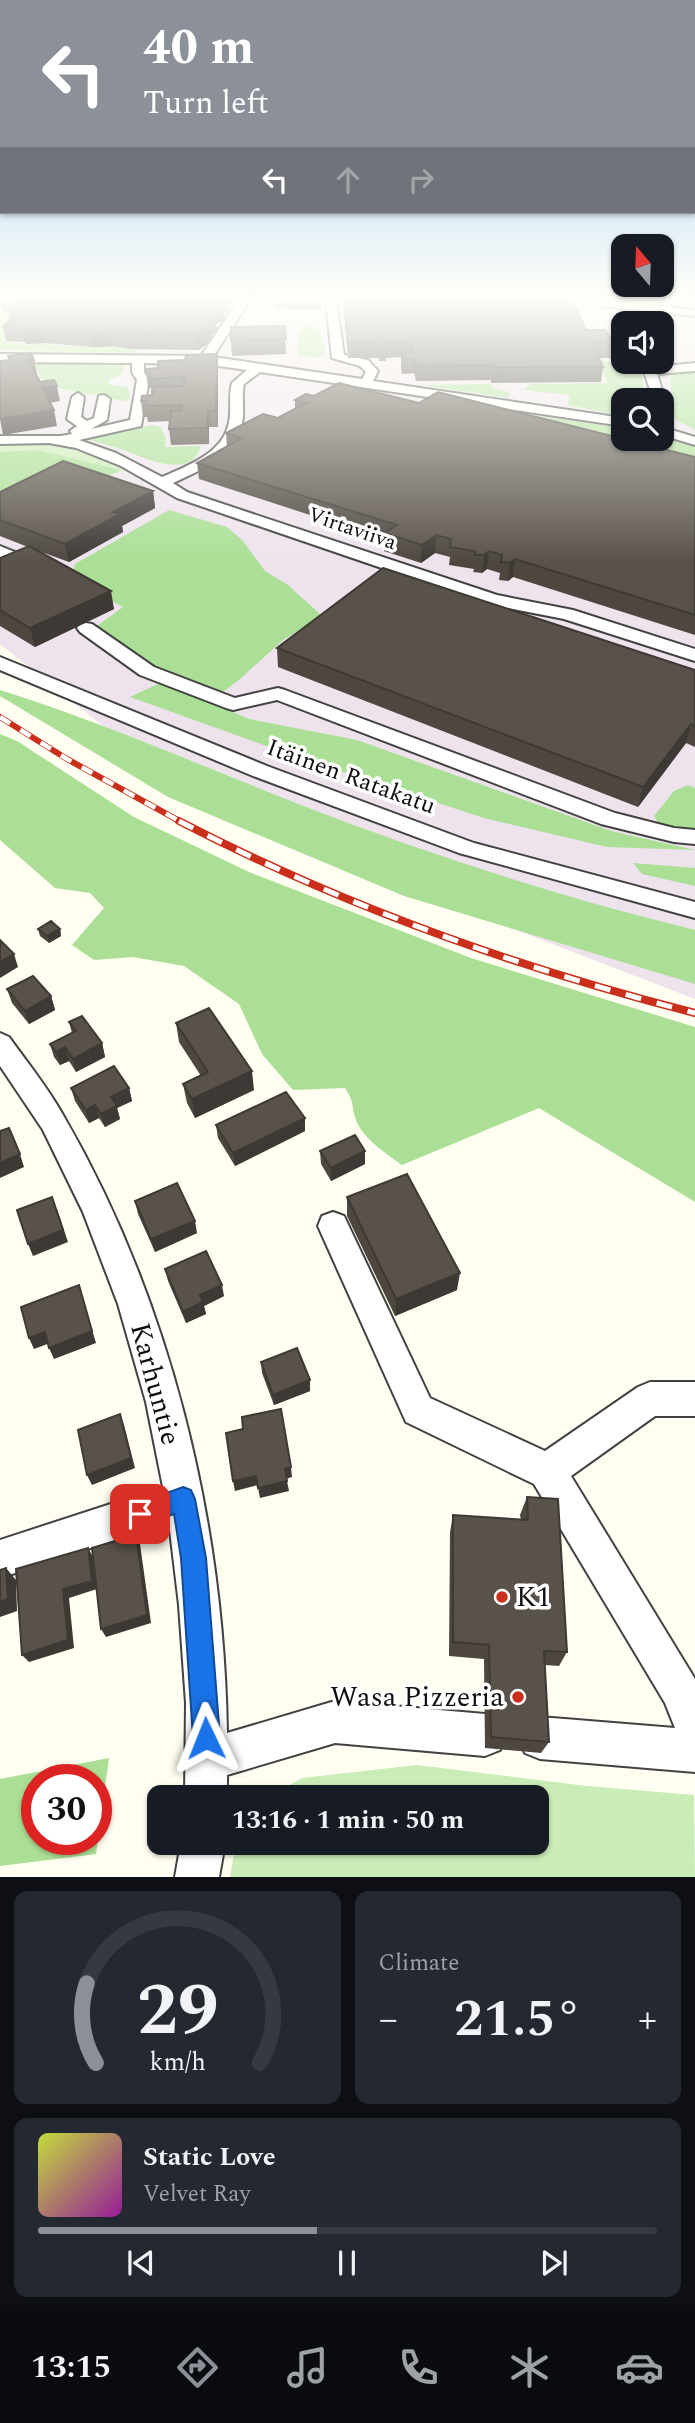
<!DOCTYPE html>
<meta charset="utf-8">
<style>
body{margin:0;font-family:Spectral,serif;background:#242831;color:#f1f3f6;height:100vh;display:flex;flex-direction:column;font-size:26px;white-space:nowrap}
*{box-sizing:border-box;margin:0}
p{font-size:23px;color:#9ea1a6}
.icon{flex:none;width:38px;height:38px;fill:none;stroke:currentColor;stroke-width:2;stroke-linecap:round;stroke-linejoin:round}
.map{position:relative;height:1877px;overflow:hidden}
.sheet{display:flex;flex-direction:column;gap:14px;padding:14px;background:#0d0f14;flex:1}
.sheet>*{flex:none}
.guide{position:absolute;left:0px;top:0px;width:696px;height:214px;box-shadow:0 2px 5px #0004;background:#8c9099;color:#fff;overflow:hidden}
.needle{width:46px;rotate:341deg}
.controls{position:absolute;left:611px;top:234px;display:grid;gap:14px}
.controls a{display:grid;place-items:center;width:63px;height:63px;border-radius:14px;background:#171b24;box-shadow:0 2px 5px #0004;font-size:35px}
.speed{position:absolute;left:21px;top:1764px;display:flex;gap:14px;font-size:35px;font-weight:700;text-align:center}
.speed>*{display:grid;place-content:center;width:91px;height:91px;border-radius:50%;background:#171b24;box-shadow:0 2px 5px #0004;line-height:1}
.speed .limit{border:10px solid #d22;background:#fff;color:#111}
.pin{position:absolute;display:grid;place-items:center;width:60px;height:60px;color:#fff;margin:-30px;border-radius:14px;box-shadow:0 4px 10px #0006}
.me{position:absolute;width:77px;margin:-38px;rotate:358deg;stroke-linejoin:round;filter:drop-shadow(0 0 5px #0008)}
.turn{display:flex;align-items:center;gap:24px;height:147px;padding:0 28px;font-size:32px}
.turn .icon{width:91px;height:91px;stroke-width:2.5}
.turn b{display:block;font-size:49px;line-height:60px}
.lanes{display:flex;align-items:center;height:66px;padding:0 28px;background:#0003;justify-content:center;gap:35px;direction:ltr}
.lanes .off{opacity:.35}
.big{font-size:52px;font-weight:700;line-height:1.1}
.sheet .tile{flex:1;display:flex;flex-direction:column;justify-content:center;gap:10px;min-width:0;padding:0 24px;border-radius:14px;background:#242831}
.sheet .dial{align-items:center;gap:0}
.dial svg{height:182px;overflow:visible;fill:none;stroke:#363941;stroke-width:7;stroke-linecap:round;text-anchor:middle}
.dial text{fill:#f1f3f6;stroke:none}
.song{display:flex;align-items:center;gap:21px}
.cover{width:84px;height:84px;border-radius:10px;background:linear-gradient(135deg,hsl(70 70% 55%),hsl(300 70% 35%))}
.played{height:7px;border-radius:4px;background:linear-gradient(90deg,#8c9099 45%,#363941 45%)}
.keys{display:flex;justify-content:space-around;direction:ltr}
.heat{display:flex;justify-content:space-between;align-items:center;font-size:38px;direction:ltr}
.sheet .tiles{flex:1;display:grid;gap:14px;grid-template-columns:1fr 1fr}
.tile:last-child{grid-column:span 2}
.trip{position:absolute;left:147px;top:1785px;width:402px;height:70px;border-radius:14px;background:#171b24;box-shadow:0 2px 5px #0004;font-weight:700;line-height:70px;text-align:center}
.menu{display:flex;height:112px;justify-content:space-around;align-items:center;background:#090b0e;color:#9ea1a6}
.menu .icon{width:49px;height:49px}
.menu .selected{color:#8c9099}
.menu b{font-size:32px;color:#f1f3f6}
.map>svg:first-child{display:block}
.industrial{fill:#eee3ed;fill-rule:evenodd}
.green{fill:#caedb7}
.forest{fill:#aadf95;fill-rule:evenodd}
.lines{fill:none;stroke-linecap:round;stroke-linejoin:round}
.minor-casing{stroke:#424242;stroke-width:4}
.minor{fill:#fff;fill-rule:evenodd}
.rail-far1-casing{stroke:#ca2f1c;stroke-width:6}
.rail-casing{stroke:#ca2f1c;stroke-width:8}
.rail-far1{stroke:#fff;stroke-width:4.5;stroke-dasharray:12;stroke-linecap:butt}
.rail{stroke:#fff;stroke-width:5;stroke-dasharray:16;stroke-linecap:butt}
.wall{fill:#4d4740}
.shaded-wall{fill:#3e3934}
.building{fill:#59524a;stroke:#3e3934;stroke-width:2}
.route{fill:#1a73e8;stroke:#114b97;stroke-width:2}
.poi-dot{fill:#ca2f1c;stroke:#fff;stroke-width:2.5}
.labels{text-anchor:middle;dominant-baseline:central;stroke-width:7;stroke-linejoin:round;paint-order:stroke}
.far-street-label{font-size:21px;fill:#0f0f0f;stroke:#fff}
.street-label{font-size:24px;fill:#0f0f0f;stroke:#fff}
.near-street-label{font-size:28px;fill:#0f0f0f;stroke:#fff}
.near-poi-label{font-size:28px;fill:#0f0f0f;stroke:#fff;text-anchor:start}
</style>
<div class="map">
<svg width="695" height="1877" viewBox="0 0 695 1877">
<rect width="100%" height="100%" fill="#fffef1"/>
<!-- industrial -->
<path class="industrial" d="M0 300H673L695 303V999L212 813 0 644ZM623 324H662V362H623ZM623 401H662V439H623Z"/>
<!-- green -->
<path class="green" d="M23 442 69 448 127 469 107 477 119 470 38 450 0 452V443Z
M417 1765 587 1786 694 1795 695 1877H230L236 1843H537V1797H268L302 1778Z"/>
<!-- forest -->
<path class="forest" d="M8 316 16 318V327L3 342 23 343 24 345 43 343 57 346H113L136 349 133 353 0 350V317Z
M308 326 319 331 326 349 320 357 298 356V331Z
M601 360 642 371 644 401H623V416L568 405 570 395 524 390 531 384 608 383 598 362Z
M0 362 126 364 121 375 108 380 110 385 127 387 130 392 129 400 124 401 63 389 44 382 34 368Z
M695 371V430L671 417V374Z
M491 384 493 388 509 392V398L421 385Z
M488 409 609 426 623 429V439L662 438 695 447V473Z
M153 425 161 427 166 439 165 447 201 446C190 481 146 458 123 450 111 446 98 442 86 439Z
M38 450 120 470 107 477 0 511V452Z
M169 510 227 527 243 541 265 571 288 585 322 616 283 640 240 679 219 695 153 666 94 628 123 607 71 580 75 564Z
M162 682 249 719 357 740 611 831 695 850 607 847 484 818 294 756 130 697Z
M0 690C103 722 201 766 301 805 430 855 561 897 695 930V984L404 896 168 797 0 696Z
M0 734 17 741 134 817 249 872 471 958 695 1027V1202L539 1108 402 1165C387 1154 363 1139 356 1120 351 1106 355 1103 345 1088L293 1090 262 1054 239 1004 184 966 133 957 94 960 72 945 104 908 90 893 55 888 0 840Z
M688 785 695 788V830L659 824 654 816 674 791Z
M633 863 695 868V886L642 874Z
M109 1758 96 1854 0 1866V1779ZM37 1780H96V1839H37Z"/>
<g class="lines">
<defs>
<path id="minor" d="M239 300H250L213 357 362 379 366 372 360 366 332 358 326 300H336L344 355 368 360 378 371 373 381 623 418V426L260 372 244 384C241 397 245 411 242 423 236 456 199 471 173 483L187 492 497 595 573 610 695 649V661L564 619 487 604 177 498 121 466 76 448 49 443 0 444V436H61L72 434 70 431 77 426 67 419 72 397 78 393 84 397 81 417 87 421 94 418 99 396 104 395 110 399 107 420 91 429 130 420 137 380 132 372V363L0 362V354L201 356ZM144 363 205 364 247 370 232 383C228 396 232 409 229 422 224 453 187 466 162 477L116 453 79 440 141 426 149 380 144 372Z
M607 301 695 310V316L603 306 602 304Z
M641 362H653L655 367 695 363V371L657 374 662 390 661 401H648L650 390Z
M662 427 695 437V445L662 435Z
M0 546 20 554 46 559 48 562 40 567 0 557Z
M86 623 92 624 154 667 235 698 278 688 285 690 615 813 674 828 695 830V844L674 842 601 824 277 700 233 710 226 708 140 675 80 632 77 628 80 624Z
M0 657 267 766 474 843 695 902V918L459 853 253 776 0 670Z
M0 1033 9 1037C27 1062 48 1088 63 1115 170 1299 224 1521 227 1733L335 1701 485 1714 500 1720 506 1735 500 1750 485 1756 335 1743 227 1775V1797H185L186 1703 179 1605 169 1522 0 1578V1540L163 1487 146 1402 118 1304 83 1212 43 1130 0 1066Z
M333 1212 344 1216 430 1398 545 1451 638 1387 650 1382H695V1416H655L571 1476 695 1679V1772L540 1759 525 1753 519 1738 525 1723 540 1717 675 1728 665 1703 534 1484 406 1422 318 1226 322 1216Z
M181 1843H225L219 1877H175Z"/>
</defs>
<!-- minor casing -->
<use href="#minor" class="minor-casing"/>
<!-- minor -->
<use href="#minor" class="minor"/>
<defs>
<path id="rail-far1" d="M0 717 67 759 183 823"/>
<path id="rail" d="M179 821C341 905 518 968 695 1013"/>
</defs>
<!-- rail-far1 casing -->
<use href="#rail-far1" class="rail-far1-casing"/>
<!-- rail casing -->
<use href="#rail" class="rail-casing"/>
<!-- rail-far1 -->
<use href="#rail-far1" class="rail-far1"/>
<!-- rail -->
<use href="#rail" class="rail"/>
</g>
<!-- wall -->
<path class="wall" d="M0 300H235V302L229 305V311L225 313V320L216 324 217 330 211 335 212 340 199 350 130 349 113 346 94 347 44 343 26 344 25 342 6 341 3 327 10 319 9 314 2 310Z
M274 300H321V310L275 308Z
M343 300H572L586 330 614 343 611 358H599L603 367 601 382 491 383V380L416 381 414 373 402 374 401 367V357L386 358V361H379V358H348Z
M285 326 286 354 232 356 231 341Z
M218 369V427H209V444L171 445 169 429 170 421 148 422 147 417H143L141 401 153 395 154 394H151V388H148L146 373Z
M314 396 419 403 695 457V635L513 577 508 581 499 580 500 573 487 569 482 573 473 572 474 569 449 565 450 557 435 553 421 563 384 551V539L199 479 197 463 227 447 226 433 278 418 295 409V400Z
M153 491 155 508 122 526 123 532 69 562 36 550 114 609 35 647 0 626V558L28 547 0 536V492Z
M277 648 695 670V747L686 743 638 807 278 667Z
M38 929H60L61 936 49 943 40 936Z
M7 989 51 996 55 1010 29 1024 12 1003Z
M69 1022 102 1043 105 1057 76 1072 69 1061 60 1065 54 1057 50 1044 72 1033Z
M176 1023 254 1090 195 1118 187 1103 183 1084 201 1076 179 1042Z
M71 1088H129L132 1101 117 1108 120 1119 105 1127 99 1118 89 1123 75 1101Z
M305 1118V1131L235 1166 218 1138 216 1125Z
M320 1151H365V1164L331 1181 321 1164Z
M347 1197 457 1290 395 1316 347 1216Z
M135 1201 197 1233 155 1252 138 1214Z
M165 1269 224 1296 204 1306 206 1314 186 1323 168 1281Z
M261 1362 310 1380V1391L274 1405 262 1373Z
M527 1497 567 1652 559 1666 545 1665 549 1742 541 1753 485 1748 484 1659 449 1656 450 1532 453 1515 521 1520 520 1515Z"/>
<!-- shaded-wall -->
<path class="shaded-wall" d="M221 300H235V302L229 305V311L225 313V320L216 324 217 330 211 335 212 340 199 350 197 335Z
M41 328 44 343 26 344 23 330Z
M111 331 113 346 94 347 92 332Z
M217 354 218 369V427L216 411Z
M28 360H34L37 375 31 376Z
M57 386 60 401 45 404 42 388Z
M54 410 57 426 3 435 0 419Z
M208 411 209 427V444L207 428Z
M153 491 155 508 122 526 123 532 69 562 65 544 113 512Z
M436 535 435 553 421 563 422 545Z
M489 551 487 569 482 573 484 555Z
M515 559 513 577 508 581 510 563Z
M111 591 114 609 35 647 30 628Z
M691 724 686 743 638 807 643 787Z
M60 929 61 936 49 943 47 936Z
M14 954 18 967 0 978V962Z
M51 996 55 1010 29 1024 25 1011Z
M102 1043 105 1057 76 1072 73 1059Z
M65 1047 69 1061 60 1065 56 1052Z
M252 1071 254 1090 195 1118 192 1099Z
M129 1088 132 1101 117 1108 120 1119 105 1127 101 1114 111 1097Z
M95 1105 99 1118 89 1123 86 1110Z
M305 1118V1131L235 1166 233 1153Z
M365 1151V1164L331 1181V1168Z
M20 1154 24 1167 0 1178V1163Z
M57 1209 68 1242 33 1256 28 1244Z
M195 1221 197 1233 155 1252 151 1239Z
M460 1273 457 1290 395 1316 396 1299Z
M79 1285 96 1343 54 1359 49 1348Z
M222 1285 224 1296 204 1306 206 1314 186 1323 183 1312 200 1295Z
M45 1332 50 1343 34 1349 29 1338Z
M310 1380V1391L274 1405 273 1395Z
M120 1414 124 1425 135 1468 92 1485 87 1475Z
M291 1467 292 1477 286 1479 285 1469Z
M256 1476 258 1485 235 1491 233 1481Z
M287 1481 289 1491 260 1498 258 1488Z
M136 1535 140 1544 151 1623 106 1637 101 1629Z
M88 1548 93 1557 97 1589 69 1598 74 1648 29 1662 22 1655Z
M6 1568 16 1580 17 1611 0 1617V1602Z"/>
<!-- building -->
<path class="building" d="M20 300H221L218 305 224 306 214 310 211 315 215 316 205 325 211 326 197 335 128 334 111 331 92 332 41 328 23 330 22 327H3L18 312 9 311Z
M344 300H572L586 330H605L614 343H592L603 367 492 368 493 365 416 366 414 358H403L401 352H413L410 342 386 343 387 346H379V343H348Z
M285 326 286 339 231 341V327Z
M31 353 34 360H28L40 382 54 380 57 386 42 388 54 410 0 419V361L10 360 8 356Z
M217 354 216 411H208L207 428 169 429 171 411H181L182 405 146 406V401H141L142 396 153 395 154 387 183 386 184 377 150 379V373H146L147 369 158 368V361L185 360 186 355Z
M339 383 419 403 438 392 695 457V615L515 559 510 563 501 562 502 555 489 551 484 555H475V551L450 547 451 539 436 535 422 545 384 533 397 525 197 463 242 438 226 433 263 414 278 418 306 403 295 400 306 394 314 396Z
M63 461 153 491 113 512 120 514 65 544 0 520V492Z
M29 546 111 591 30 628 0 610V558Z
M383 568 695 670V726L691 724 643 787 277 648Z
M51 921 60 929 47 936 38 929Z
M0 940 14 954 0 962Z
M33 976 51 996 25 1011 7 989Z
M209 1008 252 1071 192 1099 183 1084 208 1072 176 1023Z
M82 1016 102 1043 73 1059 65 1047 56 1052 50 1044 76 1031 69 1022Z
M114 1066 129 1088 111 1097 117 1106 101 1114 95 1105 86 1110 71 1088Z
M286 1092 305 1118 233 1153 216 1125Z
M9 1128 20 1154 0 1163V1131Z
M355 1135 365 1151 331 1168 320 1151Z
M407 1174 460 1273 396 1299 347 1197Z
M177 1183 195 1221 151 1239 135 1201Z
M52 1197 63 1230 28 1244 17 1210Z
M206 1251 222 1285 200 1295 203 1302 183 1312 165 1269Z
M79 1285 92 1331 49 1348 45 1332 29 1338 21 1307Z
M297 1348 310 1380 273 1395 261 1362Z
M281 1409 291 1467 285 1469 287 1481 258 1488 256 1476 233 1481 226 1433 243 1429 242 1417Z
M120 1414 131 1458 87 1475 78 1430Z
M527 1497 558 1499 567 1652 544 1651 549 1742 491 1737 489 1645 453 1642V1515L528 1520Z
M136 1535 147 1615 101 1629 92 1548Z
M88 1548 92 1581 63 1589 68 1640 22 1655 16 1569Z
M6 1568 8 1599 0 1602V1570Z"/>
<!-- sky -->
<linearGradient id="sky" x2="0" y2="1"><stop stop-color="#92c0f0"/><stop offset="0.53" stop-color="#fffff9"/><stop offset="1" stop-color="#fffff9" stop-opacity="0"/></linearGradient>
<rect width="695" height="563" fill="url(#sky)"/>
<!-- route -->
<path class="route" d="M183 1487 191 1490 195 1499 206 1558 220 1738 216 1747 206 1751 197 1747 193 1738 181 1558 174 1514 140 1526 131 1523 128 1514 131 1506Z"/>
<!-- markers -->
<g class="poi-dot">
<circle cx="502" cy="1597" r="7"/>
<circle cx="518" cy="1697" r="7"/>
</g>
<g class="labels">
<!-- far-street labels -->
<g class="far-street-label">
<text transform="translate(352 529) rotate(19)">Virtaviiva</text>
</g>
<!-- street labels -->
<g class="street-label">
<text transform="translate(351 777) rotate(20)">Itäinen Ratakatu</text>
</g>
<!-- near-street labels -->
<g class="near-street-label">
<text transform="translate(155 1384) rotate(75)">Karhuntie</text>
</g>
<!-- near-poi labels -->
<g class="near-poi-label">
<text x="516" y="1597">K1</text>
<text x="504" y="1697" text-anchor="end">Wasa Pizzeria</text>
</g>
</g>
</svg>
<div class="controls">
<a><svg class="needle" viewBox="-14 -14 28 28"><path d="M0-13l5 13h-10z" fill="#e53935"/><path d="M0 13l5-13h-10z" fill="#9ea1a6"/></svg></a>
<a><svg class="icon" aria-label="sound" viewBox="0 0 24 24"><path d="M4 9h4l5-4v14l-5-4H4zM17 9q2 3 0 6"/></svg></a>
<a><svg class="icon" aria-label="search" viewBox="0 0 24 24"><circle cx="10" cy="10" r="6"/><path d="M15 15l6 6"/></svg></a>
</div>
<div class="speed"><div class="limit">30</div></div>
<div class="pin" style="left:140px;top:1514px;background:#d93025"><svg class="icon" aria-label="arrive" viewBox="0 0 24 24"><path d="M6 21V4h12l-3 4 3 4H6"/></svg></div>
<svg class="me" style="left:206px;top:1738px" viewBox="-20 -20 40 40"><path d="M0-17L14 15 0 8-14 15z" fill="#1a73e8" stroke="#fff" stroke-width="4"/></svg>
<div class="trip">13:16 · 1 min · 50 m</div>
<div class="guide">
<div class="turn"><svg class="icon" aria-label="left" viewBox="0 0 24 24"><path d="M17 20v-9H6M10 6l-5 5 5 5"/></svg><div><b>40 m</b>Turn left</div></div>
<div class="lanes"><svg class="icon" aria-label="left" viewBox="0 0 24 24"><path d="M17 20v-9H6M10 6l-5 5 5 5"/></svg><svg class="icon off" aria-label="ahead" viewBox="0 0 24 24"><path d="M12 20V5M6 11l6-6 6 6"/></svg><svg class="icon off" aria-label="right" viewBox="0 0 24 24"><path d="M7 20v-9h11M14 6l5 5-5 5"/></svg></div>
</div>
</div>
<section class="sheet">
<div class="tiles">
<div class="tile dial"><svg viewBox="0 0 100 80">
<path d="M14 69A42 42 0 1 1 86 69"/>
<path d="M14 69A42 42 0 0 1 10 34" stroke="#8c9099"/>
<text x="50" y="56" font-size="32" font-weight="700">29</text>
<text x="50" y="72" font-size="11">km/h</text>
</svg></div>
<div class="tile"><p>Climate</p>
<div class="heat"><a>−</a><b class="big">21.5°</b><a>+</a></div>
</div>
<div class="tile">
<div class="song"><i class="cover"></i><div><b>Static Love</b><p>Velvet Ray</p></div></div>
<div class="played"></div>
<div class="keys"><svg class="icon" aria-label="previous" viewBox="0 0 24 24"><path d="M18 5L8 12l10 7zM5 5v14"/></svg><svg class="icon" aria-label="pause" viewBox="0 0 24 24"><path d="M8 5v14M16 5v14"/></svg><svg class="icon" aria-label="next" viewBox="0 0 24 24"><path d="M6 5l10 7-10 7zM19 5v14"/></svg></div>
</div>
</div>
</section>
<nav class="menu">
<b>13:15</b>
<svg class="icon selected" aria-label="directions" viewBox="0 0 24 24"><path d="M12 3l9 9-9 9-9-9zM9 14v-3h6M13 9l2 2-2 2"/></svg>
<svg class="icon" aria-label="music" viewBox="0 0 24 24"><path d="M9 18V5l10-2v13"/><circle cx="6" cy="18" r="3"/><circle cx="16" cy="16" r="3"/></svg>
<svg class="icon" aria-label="phone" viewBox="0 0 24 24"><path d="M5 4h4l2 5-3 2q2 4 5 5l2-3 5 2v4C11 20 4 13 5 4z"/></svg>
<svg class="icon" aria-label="climate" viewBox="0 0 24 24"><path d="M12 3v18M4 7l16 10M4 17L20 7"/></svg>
<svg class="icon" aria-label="car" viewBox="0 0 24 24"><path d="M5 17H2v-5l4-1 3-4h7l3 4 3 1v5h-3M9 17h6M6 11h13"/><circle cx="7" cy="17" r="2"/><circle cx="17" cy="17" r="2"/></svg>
</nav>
